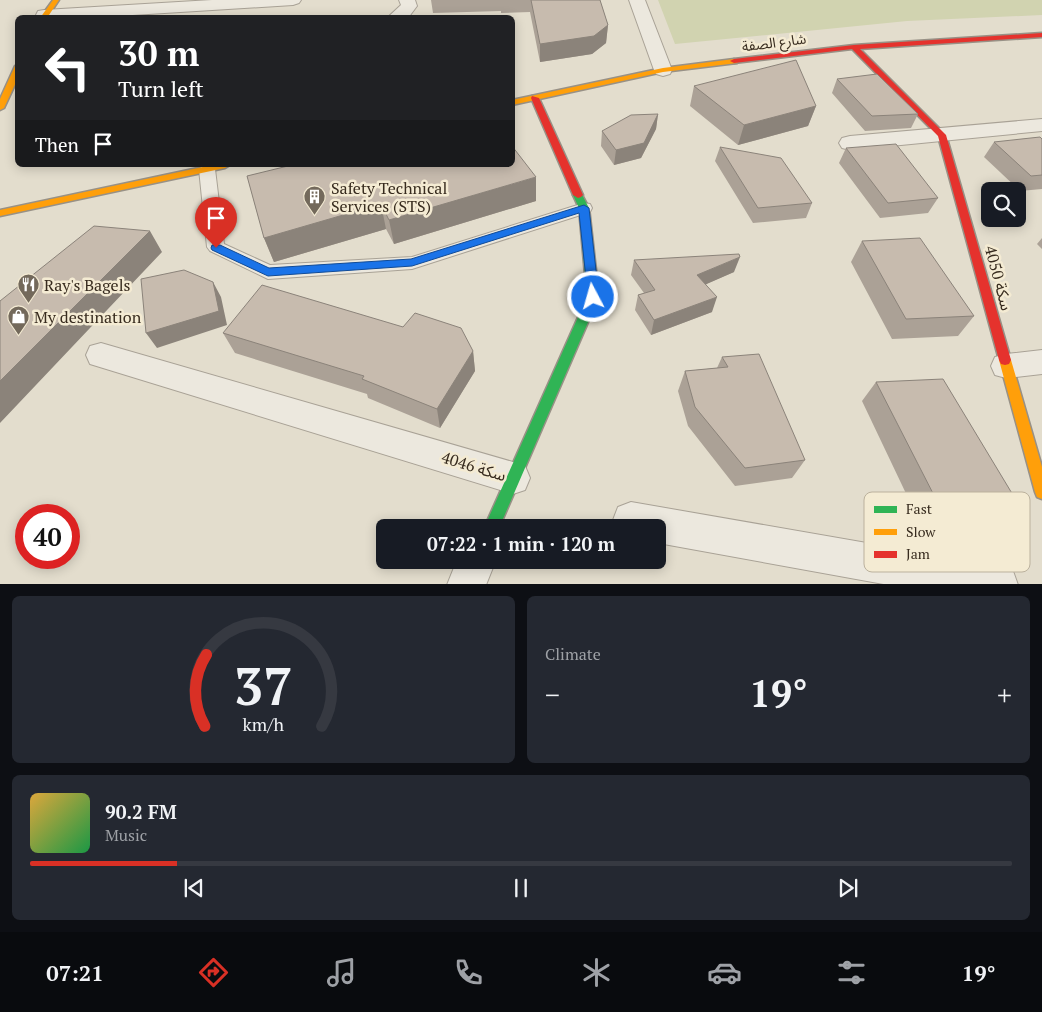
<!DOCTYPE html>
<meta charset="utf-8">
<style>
body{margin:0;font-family:"PT Serif","Noto Sans Arabic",serif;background:#242831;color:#f1f3f6;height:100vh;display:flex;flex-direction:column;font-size:19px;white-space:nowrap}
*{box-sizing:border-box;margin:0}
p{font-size:16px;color:#9ea1a6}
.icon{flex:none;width:28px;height:28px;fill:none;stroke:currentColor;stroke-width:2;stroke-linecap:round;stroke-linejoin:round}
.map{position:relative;height:584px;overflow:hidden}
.side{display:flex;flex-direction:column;gap:12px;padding:12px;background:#0d0f14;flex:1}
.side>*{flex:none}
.banner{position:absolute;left:15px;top:15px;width:500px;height:152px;border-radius:8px;box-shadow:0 2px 12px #0003;background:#202124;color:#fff;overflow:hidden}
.tools{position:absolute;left:981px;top:182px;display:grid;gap:10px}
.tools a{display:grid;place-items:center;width:45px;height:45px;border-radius:8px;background:#171b24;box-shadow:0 2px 12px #0003;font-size:25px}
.speed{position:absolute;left:15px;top:504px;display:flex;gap:10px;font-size:25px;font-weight:700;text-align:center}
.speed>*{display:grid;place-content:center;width:65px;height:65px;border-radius:50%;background:#171b24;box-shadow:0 2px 12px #0003;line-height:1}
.speed .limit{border:8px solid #d22;background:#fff;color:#111}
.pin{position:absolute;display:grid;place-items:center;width:42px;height:42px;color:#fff;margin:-51px -21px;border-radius:50% 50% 50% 0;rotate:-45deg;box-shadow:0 0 5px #0007}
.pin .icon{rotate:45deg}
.me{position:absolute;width:55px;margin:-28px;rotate:354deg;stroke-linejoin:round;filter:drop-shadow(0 0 4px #0008)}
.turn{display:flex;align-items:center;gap:18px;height:105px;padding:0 20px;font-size:22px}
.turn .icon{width:65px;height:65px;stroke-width:2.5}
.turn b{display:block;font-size:35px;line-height:42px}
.then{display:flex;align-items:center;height:48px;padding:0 20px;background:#0003;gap:10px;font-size:19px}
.big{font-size:38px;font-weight:700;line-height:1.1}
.side .tile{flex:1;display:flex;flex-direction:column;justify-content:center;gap:8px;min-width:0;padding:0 18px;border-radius:8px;background:#242831}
.side .dial{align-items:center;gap:0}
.dial svg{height:130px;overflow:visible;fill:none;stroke:#363941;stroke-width:7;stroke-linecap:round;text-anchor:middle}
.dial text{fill:#f1f3f6;stroke:none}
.song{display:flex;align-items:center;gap:15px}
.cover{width:60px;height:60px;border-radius:8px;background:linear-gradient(135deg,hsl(40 70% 55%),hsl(140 70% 35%))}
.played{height:5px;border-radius:2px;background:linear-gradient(90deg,#d93025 15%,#363941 15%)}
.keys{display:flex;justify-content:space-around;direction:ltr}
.heat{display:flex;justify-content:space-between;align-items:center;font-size:28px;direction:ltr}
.side .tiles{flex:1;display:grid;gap:12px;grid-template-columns:1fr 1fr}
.tile:last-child{grid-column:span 2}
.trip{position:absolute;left:376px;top:519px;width:290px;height:50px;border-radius:8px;background:#171b24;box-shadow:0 2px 12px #0003;font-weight:700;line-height:50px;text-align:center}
.tab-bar{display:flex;height:80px;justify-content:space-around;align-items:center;background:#090b0e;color:#9ea1a6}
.tab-bar .icon{width:35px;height:35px}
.tab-bar .selected{color:#d93025}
.tab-bar b{font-size:22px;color:#f1f3f6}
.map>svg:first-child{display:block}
.green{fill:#d1d3b0}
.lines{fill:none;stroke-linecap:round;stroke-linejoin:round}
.lane-casing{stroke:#a9a296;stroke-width:2}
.street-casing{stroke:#a9a296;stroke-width:2}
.fast-casing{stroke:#989186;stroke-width:3}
.slow-casing{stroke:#989186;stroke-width:3}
.jam-casing{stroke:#989186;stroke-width:3}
.lane{fill:#ece8de;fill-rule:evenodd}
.street{fill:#ece8de;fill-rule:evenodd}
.fast{fill:#30b455;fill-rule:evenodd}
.slow{fill:#ff9f0a;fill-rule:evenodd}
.jam{fill:#e5322d;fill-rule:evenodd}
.wall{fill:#aba196}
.shaded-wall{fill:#8b837a}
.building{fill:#c7bbae;stroke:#8b837a}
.route{fill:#1a73e8;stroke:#114b97}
.labels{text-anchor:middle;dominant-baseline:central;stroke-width:5;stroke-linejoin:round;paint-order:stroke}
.far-street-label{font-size:14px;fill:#372b1e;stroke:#f4ebd3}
.poi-label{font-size:16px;fill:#372b1e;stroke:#f4ebd3;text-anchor:start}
.street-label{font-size:16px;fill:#372b1e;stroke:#f4ebd3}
.key{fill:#f4ebd3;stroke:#bbb19d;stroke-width:1}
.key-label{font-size:14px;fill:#372b1e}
</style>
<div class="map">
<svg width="1042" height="585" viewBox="0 0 1042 585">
<rect width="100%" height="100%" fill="#e3ddcd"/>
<!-- green -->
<path class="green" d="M658 0H1042V15L907 21 675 44Z"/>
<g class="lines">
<defs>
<path id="lane" d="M204 165 212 166 215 169 224 244 270 265 412 257 584 203 590 204 592 208 590 212 412 269 268 279 210 251 207 247 199 169Z"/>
<path id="street" d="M212 0H301L299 3 293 5 85 18H37L36 15 38 11 44 10Z
M399 0H415L417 6 408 18H387L401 5Z
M629 0H645L672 70 670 74 663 76 656 74 654 70Z
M1042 119V131L850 150 842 148 839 143 842 138 850 136Z
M101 343 513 462 525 466 530 478 525 490 513 494 90 364 86 355 90 346Z
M1042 350V374L1006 378 995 375 991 366 995 357 1006 354Z
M631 502 999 566 1013 571 1018 585H889L658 543V528H616L613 520 618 507Z
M457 560H496L486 585H447Z"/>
<path id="fast" d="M578 192 581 193 589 208 599 297 499 528H484L587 297 579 208 573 195Z"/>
<path id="slow" d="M53 0H59L47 18H40Z
M734 59 738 61 737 63 663 72 512 105V100L663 68Z
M15 66H18V78L4 108 0 110V99Z
M212 165H230L225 168 0 216V210Z
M1005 355 1009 356 1011 360 1042 467V499L1037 497 1035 492 999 360 1001 356Z"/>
<path id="jam" d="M1042 33V37L860 49 946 135 1011 360 1009 364 1005 365 1001 364 999 360 938 136 852 49 734 63 730 61 734 59 854 45Z
M532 96 539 98 583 195 581 197 578 198 573 195 531 98Z"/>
</defs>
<!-- lane casing -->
<use href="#lane" class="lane-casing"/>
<!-- street casing -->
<use href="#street" class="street-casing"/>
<!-- fast casing -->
<use href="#fast" class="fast-casing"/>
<!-- slow casing -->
<use href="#slow" class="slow-casing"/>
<!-- jam casing -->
<use href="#jam" class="jam-casing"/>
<!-- lane -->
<use href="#lane" class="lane"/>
<!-- street -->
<use href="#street" class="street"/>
<!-- fast -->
<use href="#fast" class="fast"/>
<!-- slow -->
<use href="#slow" class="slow"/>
<!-- jam -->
<use href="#jam" class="jam"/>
</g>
<!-- wall -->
<path class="wall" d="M431 0H600L608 25 606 43 592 54 540 62 530 12 501 13V11L433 13Z
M837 79 918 114 911 128 865 131 832 93Z
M694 86 816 106 808 126 738 145 690 106Z
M658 114 656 129 641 158 614 165 601 146 602 131Z
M1042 139V189L1020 191 984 157 994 142Z
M720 147 812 203 806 218 753 223 715 161Z
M846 148 938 198 928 213 880 218 839 163Z
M247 176 536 201 394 244 386 229 274 262 264 238Z
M1042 238V249L1037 244Z
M862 241 974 316 958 336 892 339 851 262Z
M634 260 734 272 706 284 712 312 651 335 635 310 638 295 644 293 631 275Z
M223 333 473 351 475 371 440 428 368 398 367 394 235 353Z
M722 357 805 460 792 478 735 486 688 426 678 391 685 371 717 368Z
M876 382 1019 505 996 521 921 525 862 401Z"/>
<!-- shaded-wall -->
<path class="shaded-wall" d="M608 25 606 43 592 54 540 62V44Z
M816 106 808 126 738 145 744 125Z
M658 114 656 129 641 158 614 165 616 150Z
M536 177V201L394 244 389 220Z
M381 204 386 229 274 262 264 238Z
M150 231 162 252 0 423V381Z
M740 257 734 272 693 290 697 275Z
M213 282 221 297 227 325 157 348 146 333Z
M717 297 712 312 651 335 654 320Z
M473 351 475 371 440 428 437 409Z"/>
<!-- building -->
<path class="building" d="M531 0H600L608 25 594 36 540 44Z
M796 60 816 106 744 125 694 86Z
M877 74 918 114 872 116 837 79Z
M658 114 644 143 616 150 602 131 631 115Z
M1040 137 1042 139V175L1031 176 994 142Z
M896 144 938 198 888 203 846 148Z
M512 146 536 177 389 220 381 204 264 238 247 176 292 165H512Z
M720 147 781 158 812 203 758 208Z
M94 226 150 231 0 381V301Z
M920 238 974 316 906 319 862 241Z
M739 254 740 257 697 275 717 297 654 320 638 295 655 290 634 260Z
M184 270 213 282 219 311 146 333 141 279Z
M262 285 403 327 415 313 461 328 473 351 437 409 362 379 364 376 223 333Z
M759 354 805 460 745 468 695 407 685 371 728 367 722 357Z
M943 379 1019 505 941 509 876 382Z"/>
<!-- route -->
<path class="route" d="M584 205 589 208 599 297 593 301 588 297 579 213 412 266 268 276 212 250 211 248 212 245H220L269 268 411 259Z"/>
<!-- icons -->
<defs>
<symbol id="building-pin" viewBox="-11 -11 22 30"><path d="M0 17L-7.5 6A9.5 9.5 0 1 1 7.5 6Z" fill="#73695b" stroke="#f4ebd3"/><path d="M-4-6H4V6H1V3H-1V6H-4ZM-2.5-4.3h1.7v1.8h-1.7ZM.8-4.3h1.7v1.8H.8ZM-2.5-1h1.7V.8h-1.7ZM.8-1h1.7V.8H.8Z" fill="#fff"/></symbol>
<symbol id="restaurant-pin" viewBox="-11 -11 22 30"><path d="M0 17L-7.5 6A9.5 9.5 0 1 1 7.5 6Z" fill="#73695b" stroke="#f4ebd3"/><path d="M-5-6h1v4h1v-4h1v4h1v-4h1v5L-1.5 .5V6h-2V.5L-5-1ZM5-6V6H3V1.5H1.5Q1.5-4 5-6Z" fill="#fff"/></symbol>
<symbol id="shop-pin" viewBox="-11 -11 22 30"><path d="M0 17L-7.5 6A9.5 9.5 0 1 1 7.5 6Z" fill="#73695b" stroke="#f4ebd3"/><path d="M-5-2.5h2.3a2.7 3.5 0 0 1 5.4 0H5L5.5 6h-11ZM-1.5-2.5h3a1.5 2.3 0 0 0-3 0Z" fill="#fff"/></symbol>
</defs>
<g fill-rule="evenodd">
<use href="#building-pin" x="302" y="184" width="25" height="34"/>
<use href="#restaurant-pin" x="16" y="272" width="25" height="34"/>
<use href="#shop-pin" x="6" y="304" width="25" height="34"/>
</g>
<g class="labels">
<!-- far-street labels -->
<g class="far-street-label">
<text transform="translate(774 42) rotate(-7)">شارع الصفة</text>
</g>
<!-- poi labels -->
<g class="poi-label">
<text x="331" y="188">Safety Technical<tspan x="331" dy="18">Services (STS)</tspan></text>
<text x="44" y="285">Ray's Bagels</text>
<text x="34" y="317">My destination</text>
</g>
<!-- street labels -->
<g class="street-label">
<text transform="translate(999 278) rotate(75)">سكة 4050</text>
<text transform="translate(474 466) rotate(17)">سكة 4046</text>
</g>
</g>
<!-- legend -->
<rect x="864" y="492" width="166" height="80" rx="8" class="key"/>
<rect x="874" y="506" width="23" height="7" fill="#30b455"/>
<rect x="874" y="529" width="23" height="6" fill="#ff9f0a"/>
<rect x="874" y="551" width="23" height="7" fill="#e5322d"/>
<g class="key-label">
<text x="906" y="514">Fast</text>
<text x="906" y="537">Slow</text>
<text x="906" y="559">Jam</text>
</g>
</svg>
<div class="tools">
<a><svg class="icon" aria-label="search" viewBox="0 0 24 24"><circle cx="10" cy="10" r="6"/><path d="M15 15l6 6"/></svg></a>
</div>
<div class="speed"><div class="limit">40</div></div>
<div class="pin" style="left:216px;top:248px;background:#d93025"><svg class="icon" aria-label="arrive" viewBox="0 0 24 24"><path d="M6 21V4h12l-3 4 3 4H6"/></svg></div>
<svg class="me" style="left:593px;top:297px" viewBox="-20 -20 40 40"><circle r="17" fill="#1a73e8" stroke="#fff" stroke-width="3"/><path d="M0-11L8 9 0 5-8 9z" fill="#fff"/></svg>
<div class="trip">07:22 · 1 min · 120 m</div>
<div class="banner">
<div class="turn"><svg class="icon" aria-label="left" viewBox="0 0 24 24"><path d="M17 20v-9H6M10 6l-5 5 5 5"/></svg><div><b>30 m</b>Turn left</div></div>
<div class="then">Then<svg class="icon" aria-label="arrive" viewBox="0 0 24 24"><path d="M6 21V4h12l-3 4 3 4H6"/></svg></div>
</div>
</div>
<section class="side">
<div class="tiles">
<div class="tile dial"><svg viewBox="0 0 100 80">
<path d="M14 69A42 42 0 1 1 86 69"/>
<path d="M14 69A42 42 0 0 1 15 25" stroke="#d93025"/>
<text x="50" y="56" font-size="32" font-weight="700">37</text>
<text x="50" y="72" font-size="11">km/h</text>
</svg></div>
<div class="tile"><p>Climate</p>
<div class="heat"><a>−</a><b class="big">19°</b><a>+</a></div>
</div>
<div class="tile">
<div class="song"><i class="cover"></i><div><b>90.2 FM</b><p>Music</p></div></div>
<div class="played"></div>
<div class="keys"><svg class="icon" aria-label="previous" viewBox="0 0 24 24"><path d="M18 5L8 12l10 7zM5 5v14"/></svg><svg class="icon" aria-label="pause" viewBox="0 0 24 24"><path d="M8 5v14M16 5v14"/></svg><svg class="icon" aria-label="next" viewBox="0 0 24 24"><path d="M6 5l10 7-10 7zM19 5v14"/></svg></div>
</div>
</div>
</section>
<nav class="tab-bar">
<b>07:21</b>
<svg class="icon selected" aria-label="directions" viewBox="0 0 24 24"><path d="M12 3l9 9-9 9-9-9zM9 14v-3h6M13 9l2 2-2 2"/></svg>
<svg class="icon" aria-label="music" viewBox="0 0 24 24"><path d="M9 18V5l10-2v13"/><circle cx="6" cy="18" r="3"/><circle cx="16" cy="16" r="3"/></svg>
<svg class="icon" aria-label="phone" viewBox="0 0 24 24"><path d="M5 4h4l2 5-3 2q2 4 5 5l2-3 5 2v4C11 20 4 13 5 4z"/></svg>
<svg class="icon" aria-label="climate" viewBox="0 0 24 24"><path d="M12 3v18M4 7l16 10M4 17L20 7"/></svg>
<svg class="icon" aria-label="car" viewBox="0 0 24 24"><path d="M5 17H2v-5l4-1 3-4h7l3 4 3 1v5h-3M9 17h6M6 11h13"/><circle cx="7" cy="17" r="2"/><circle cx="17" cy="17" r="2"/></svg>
<svg class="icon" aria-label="filters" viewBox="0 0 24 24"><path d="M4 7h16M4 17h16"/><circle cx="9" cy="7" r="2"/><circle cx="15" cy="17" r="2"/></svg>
<b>19°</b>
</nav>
